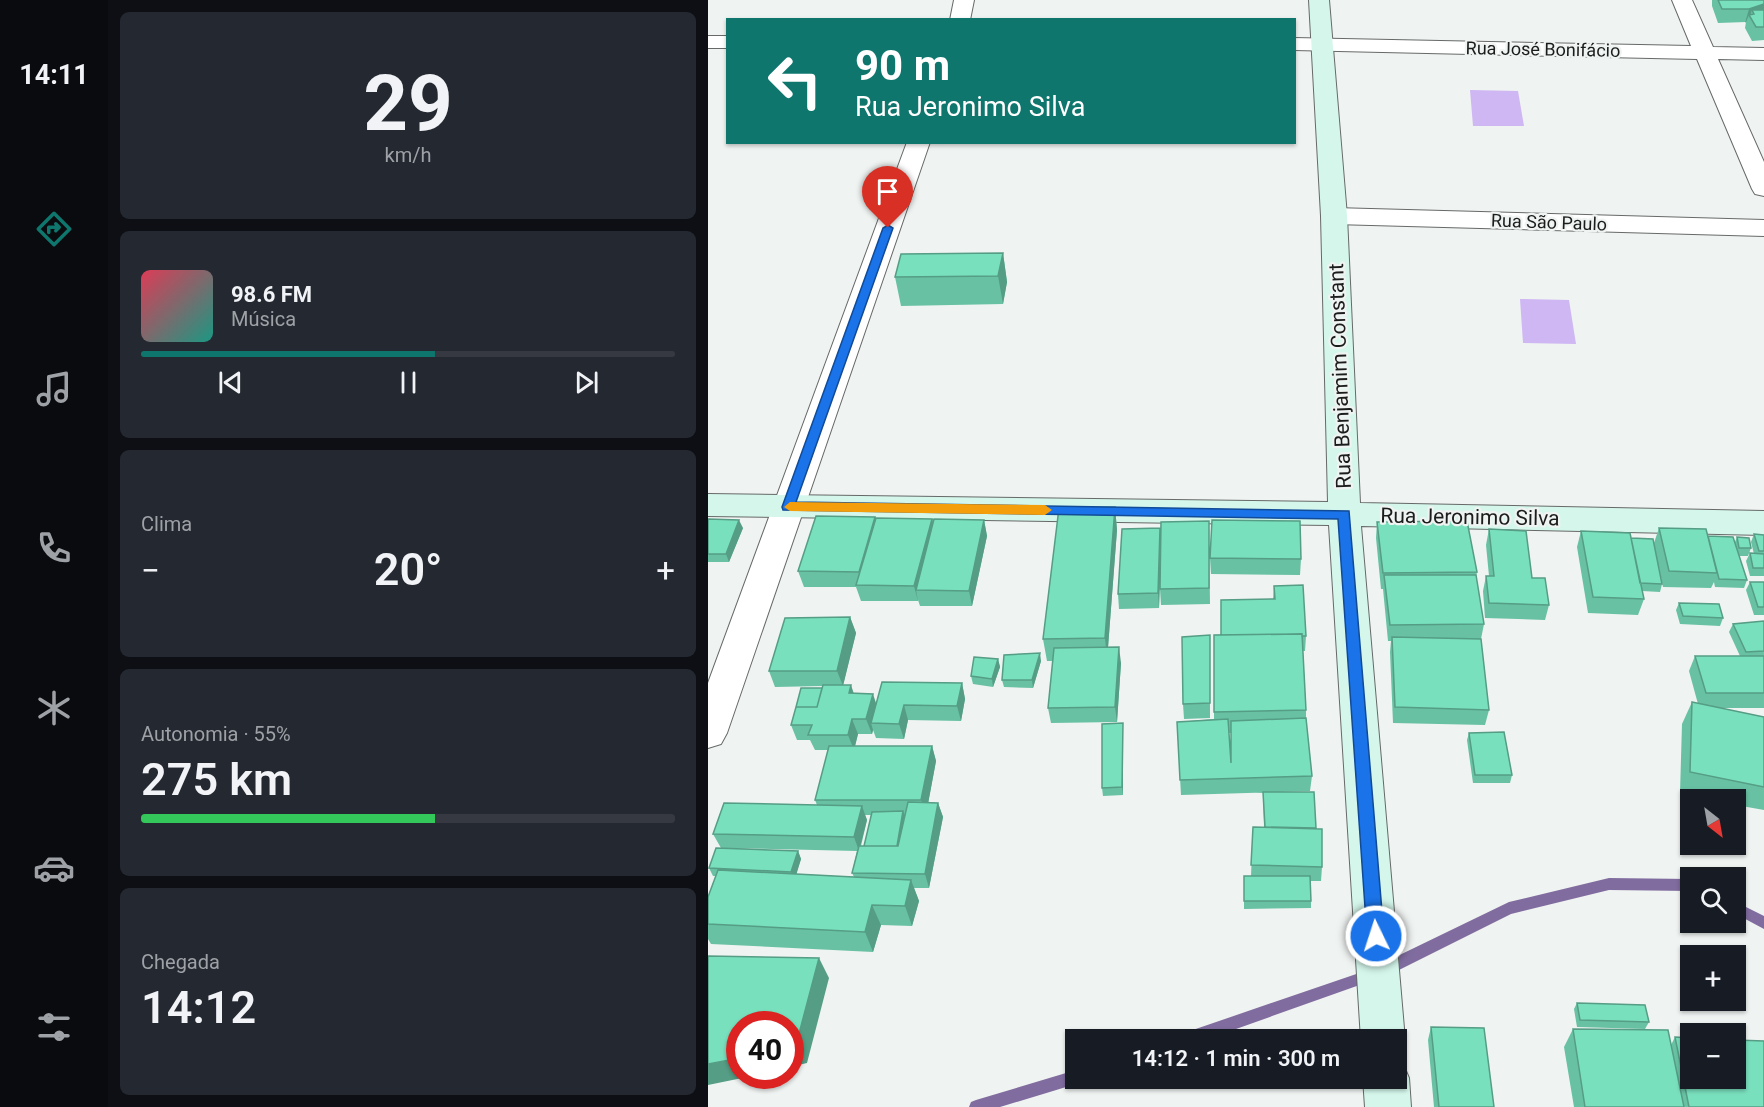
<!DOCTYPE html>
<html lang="pt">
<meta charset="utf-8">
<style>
body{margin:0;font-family:Roboto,sans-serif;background:#242831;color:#f1f3f6;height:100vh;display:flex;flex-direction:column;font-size:22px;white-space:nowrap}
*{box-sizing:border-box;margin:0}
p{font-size:20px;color:#9ea1a6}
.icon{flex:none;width:33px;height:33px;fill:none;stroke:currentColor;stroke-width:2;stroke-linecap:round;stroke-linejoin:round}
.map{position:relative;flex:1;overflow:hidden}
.sheet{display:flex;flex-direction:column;gap:12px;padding:12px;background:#0d0f14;width:600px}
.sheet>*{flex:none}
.banner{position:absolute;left:18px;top:18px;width:570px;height:126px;border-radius:0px;box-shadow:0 2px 4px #0004;background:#0f766e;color:#fff;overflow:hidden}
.needle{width:39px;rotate:149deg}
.controls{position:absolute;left:972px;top:789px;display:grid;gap:12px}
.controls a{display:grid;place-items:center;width:66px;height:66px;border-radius:0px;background:#171b24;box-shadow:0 2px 4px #0004;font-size:30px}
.speed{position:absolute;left:18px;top:1011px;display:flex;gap:12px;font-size:30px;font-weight:700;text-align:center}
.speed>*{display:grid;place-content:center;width:78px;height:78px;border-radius:50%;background:#171b24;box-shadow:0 2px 4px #0004;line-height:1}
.speed .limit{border:9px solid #d22;background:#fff;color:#111}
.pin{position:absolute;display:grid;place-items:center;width:51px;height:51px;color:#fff;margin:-62px -26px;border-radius:50% 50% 50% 0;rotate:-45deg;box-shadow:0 0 6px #0007}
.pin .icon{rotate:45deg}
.me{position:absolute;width:66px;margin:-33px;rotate:356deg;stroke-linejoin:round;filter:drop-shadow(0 0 4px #0008)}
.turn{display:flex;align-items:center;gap:21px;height:126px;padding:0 30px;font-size:27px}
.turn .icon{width:78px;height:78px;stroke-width:2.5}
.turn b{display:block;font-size:42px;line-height:51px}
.big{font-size:45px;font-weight:600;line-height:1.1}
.sheet .widget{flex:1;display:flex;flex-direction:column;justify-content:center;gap:9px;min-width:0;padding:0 21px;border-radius:9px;background:#242831}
.sheet .dial{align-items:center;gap:0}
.dial b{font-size:78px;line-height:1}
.song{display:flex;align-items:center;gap:18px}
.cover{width:72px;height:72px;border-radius:9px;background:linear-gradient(135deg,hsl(350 70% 55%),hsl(170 70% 35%))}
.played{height:6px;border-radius:3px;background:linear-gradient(90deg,#0f766e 55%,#363941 55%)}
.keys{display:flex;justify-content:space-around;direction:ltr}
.heat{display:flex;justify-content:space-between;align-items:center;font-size:33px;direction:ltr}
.charge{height:9px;border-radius:4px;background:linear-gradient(90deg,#34c759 55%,#363941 0)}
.trip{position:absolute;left:357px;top:1029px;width:342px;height:60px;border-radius:0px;background:#171b24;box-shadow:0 2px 4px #0004;font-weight:600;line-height:60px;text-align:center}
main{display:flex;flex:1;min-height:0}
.tabs{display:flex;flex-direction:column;width:108px;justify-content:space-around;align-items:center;background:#090b0e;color:#9ea1a6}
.tabs .icon{width:42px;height:42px}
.tabs .current{color:#0f766e}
.tabs b{font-size:27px;color:#f1f3f6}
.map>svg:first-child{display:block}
.green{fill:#cfb7f3}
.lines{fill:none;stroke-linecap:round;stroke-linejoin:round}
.stream{fill:#806c9f;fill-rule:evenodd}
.street-casing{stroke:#666968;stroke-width:2}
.secondary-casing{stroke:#666968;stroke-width:2}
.street{fill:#fff;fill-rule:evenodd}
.secondary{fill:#d4f6eb;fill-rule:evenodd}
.wall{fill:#68c1a3;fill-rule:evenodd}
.shaded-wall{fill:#559d85}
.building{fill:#79e0be;stroke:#559d85;stroke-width:1.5}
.route{fill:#1a73e8;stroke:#114b97;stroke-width:1.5}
.slow{fill:#f59e0b}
.labels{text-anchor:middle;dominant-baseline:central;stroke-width:4.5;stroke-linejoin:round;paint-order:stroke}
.far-street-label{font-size:18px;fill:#1b1d1c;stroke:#eff3f1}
.street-label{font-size:21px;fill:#1b1d1c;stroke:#eff3f1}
</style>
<main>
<nav class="tabs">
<b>14:11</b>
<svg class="icon current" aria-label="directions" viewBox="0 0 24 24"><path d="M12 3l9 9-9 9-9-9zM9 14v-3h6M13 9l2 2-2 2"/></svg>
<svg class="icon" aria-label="music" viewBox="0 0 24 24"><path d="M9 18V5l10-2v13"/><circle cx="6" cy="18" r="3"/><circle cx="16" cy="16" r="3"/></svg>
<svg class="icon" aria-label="phone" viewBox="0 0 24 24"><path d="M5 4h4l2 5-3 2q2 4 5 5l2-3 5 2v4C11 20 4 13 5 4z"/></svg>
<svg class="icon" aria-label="climate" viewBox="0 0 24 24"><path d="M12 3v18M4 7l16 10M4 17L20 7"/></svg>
<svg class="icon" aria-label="car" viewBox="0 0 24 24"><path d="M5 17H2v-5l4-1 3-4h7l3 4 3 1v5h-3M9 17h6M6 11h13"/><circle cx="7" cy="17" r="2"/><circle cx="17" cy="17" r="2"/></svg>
<svg class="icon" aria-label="filters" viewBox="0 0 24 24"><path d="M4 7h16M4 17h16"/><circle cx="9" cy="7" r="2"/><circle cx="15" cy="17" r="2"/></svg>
</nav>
<section class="sheet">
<div class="widget dial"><b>29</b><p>km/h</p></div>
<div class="widget">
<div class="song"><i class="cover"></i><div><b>98.6 FM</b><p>Música</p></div></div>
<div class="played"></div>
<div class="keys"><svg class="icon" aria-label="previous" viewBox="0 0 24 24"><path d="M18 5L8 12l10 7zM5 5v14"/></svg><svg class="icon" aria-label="pause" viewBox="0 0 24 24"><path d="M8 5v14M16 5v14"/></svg><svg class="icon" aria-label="next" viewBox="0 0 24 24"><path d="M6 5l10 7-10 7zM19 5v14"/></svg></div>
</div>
<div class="widget"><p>Clima</p>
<div class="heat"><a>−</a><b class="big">20°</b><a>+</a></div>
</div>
<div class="widget"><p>Autonomia · 55%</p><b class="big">275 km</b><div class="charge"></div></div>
<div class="widget"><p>Chegada</p><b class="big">14:12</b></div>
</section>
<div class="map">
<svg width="1056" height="1107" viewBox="0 0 1056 1107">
<rect width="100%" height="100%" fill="#eff3f1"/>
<!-- green -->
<path class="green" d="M762 90 810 91 816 126H765Z
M812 299 861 300 868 344 815 343Z"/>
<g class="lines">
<!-- stream -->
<path class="stream" d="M901 878 982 879V891L901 890 803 914 683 974 678 975 673 974 671 969 673 964 801 902Z
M1028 902 1056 916V929L1028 914Z
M660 970 665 971 667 976 665 981 660 982 497 1040H469L471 1035 476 1033Z
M368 1070V1078H375L373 1082 368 1084 292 1107H261L263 1102 268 1100Z"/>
<defs>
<path id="street" d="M246 0H266L262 20H242Z
M964 0H984L1005 47 1056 48V60L1010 59 1056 162V196L1047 194 1044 189 989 59 586 50V38L983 46Z
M0 36H20V48H0Z
M199 142H222L19 733 13 744 0 748V683Z
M626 208 1056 220V236L626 224 617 221 613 216 617 211Z"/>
<path id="secondary" d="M601 0H621L639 216 652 503 1056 511V535L653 526 697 1040 688 1056V1040H653L621 525 0 516V494L620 502 613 216Z
M688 1060 694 1062 701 1078 703 1107H657L655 1078H688Z"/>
</defs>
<!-- street casing -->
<use href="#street" class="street-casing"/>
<!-- secondary casing -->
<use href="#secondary" class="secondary-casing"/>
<!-- street -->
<use href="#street" class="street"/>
<!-- secondary -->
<use href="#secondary" class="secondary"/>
</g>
<!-- wall -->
<path class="wall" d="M1004 0H1056V40L1044 41 1037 28 1038 22 1010 23 1004 6Z
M295 253 299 282 295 304 193 306 187 277Z
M407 507 409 530 400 648 413 663 409 722 343 723 340 708 345 661H339L335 639Z
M0 519 35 528 21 562H0Z
M224 519 225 522 276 520 279 536 264 606H212L210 600V601H153L148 587H96L90 571 168 520Z
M501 521 502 604 453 605 452 589 453 556 451 608 411 609 410 594 453 543Z
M669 522 769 572 768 577 776 624 773 639 781 710 777 725 685 723 682 652 683 641H680L675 589H673L668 538Z
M951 528 1000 536 1027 542 1029 537 1043 548 1040 556H1031L1039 580 1036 588 1007 587 1006 582 1003 588 955 587 950 563 954 584 952 592 934 591 936 599 930 615 880 613 869 547 873 531 923 538 946 543Z
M781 529 824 578 841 605 837 620 777 618 775 591 778 576H781L778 545Z
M1046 534 1056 535V576H1042L1038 561 1042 553 1046 554 1043 542Z
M502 558 593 559 592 575 503 574Z
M1042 582H1056V615H1046L1038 590Z
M566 586 598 636 597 651H595L598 710V718L604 776 602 791 473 795 469 722 506 719V635H513L565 599ZM521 733H523V760Z
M971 603 1015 618 1012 626 972 624 968 610Z
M142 617 148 633 135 685 146 694 168 704 254 683 257 699 253 721 200 720 196 739 168 738 165 730 164 734H150L147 746H224L228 761 220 803H230L235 817 221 888H206L211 901 204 926 173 925 165 952 3 944 0 939V924L8 876H5L1 868 13 848 5 834 109 805 107 800 120 750H107L102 740H89L83 725 114 688V686L67 687 61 671ZM157 815H163L156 846H153L159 820ZM19 848 149 851 144 873 146 877 88 874 93 859 90 851Z
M1056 621V708H1013L1056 717V810L1028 805V800H1002L972 793 974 724 984 702 990 704 981 671 987 656H1032L1021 632 1025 624Z
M502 635V718L476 719 475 704Z
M290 659 292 667 285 687 265 684 263 676Z
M333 661 325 688 296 687 294 680Z
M415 730V795L395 796 394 788Z
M761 733 804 775 802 783H765L759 740Z
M555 792 608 828 614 867 613 881H602L603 901V908L536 909V876H543L545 827H556Z
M869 1003 941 1022 937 1029 869 1027 866 1009Z
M723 1027 786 1107H726L720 1040Z
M865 1029 963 1045 967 1037 1056 1107H866L856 1047Z"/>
<!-- shaded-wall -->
<path class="shaded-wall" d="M1056 4V16L1046 14 1044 10 1042 16 1041 15 1038 22 1037 23 1041 9Z
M295 253 299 282 295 304 290 276Z
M407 507 409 530 399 660 397 638Z
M167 517 171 532 155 585 151 572Z
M224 519 228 534 208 590 210 601 206 586Z
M31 520 35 528 21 562 18 554Z
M276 520 279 536 264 606 261 591Z
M452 528 453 544 451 608 450 593Z
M142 617 148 633 135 686 129 671Z
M411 647 413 663 409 722 407 707Z
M332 653 333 661 325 688 324 680Z
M290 659 292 667 285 687 284 679Z
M254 683 257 699 253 721 249 706Z
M143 685 148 700 141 693Z
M165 694 170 709 163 723 165 730 164 734 158 719Z
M196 705 200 720 196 739 191 724Z
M144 719 150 734 146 750 140 735Z
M415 723V795L414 787Z
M224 746 228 761 218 815 213 800Z
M230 803 235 817 221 888 217 874Z
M154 806 159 820 151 851 146 837Z
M195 811 198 818 191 856 188 849Z
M90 851 93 859 87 879 83 872Z
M203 880 211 901 204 926 197 906Z
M164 905 173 925 165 952 157 932Z
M111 958 121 978 99 1063 82 1067V1047Z
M32 1058V1076H44L0 1085V1064Z"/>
<!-- building -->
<path class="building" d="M1010 0H1056V4L1041 9H1014Z
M1044 10H1056V27H1048L1041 15 1046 14Z
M295 253 290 276 187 277 193 254Z
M407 507 397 638 335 639 351 508Z
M108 516 167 517 151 572 90 571Z
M168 518 224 519 206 586 148 585Z
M0 519 31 520 18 554H0Z
M226 519 276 520 261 591 208 590Z
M504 520 592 521 593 559 502 558Z
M501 521V588L452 589 453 522Z
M759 521 769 572 675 573 669 522Z
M452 528 450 593 410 594 414 529Z
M951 528 998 529 1009 573 961 571Z
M781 529 818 531 824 578H837L841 605 781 603 778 576H786Z
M873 531 922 533 936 599 885 597Z
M1046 534 1056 535V551H1051Z
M1000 536 1025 537 1039 580 1011 579Z
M1029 537 1041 538 1043 548H1031Z
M923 538 945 539 954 584 932 583Z
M1042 553 1056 554V568H1045Z
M676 575H768L776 624 682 625Z
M1042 582H1056V607H1050Z
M595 585 598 636H594V634L513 635V600L567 599 566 586Z
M971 603 1011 604 1015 618 975 616Z
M142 617 129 671H61L77 618Z
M1056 621V651L1038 652 1025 624Z
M594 634 598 710 506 712V635Z
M502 635V703L475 704 474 637Z
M684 637 773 639 781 710 687 707Z
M411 647 407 707 340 708 346 648Z
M332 653 324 680H294L296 655Z
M987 656H1056V693H998Z
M266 657 290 659 284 679 263 676Z
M174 682 254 683 249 706 196 705 191 724 163 723Z
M115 685H143L141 693 165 694 158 719H144L140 735H100L104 725H83L88 707H109Z
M93 688H114L109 707H88Z
M984 702 1056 717V787L982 772Z
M598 718 604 776 472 780 469 722 520 719 523 763V721Z
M415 723 414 787 394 788V724Z
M796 732 804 775H767L761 733Z
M121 746H224L213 800H107Z
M555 792H606L608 828 557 827Z
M200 802 230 803 217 874 144 873 151 846H190Z
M16 803 154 806 146 837 5 834Z
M195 811 189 846H156L164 812Z
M545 827 614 829V867L543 865Z
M8 848 90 851 83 872 1 868Z
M10 870 203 880 197 906 164 905 157 932 0 924V897Z
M536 876H602L603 901H536Z
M0 956 111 958 88 1045 82 1047V1024H32V1058L0 1064Z
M869 1003 937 1005 941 1022 872 1020Z
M723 1027 776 1028 786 1107H731Z
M865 1029 960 1030 976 1107H877Z
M967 1037 982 1038V1078H1028V1040L1056 1041V1107H981Z"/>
<!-- route -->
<path class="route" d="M180 225 185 228 88 502 641 511 676 936 674 942 668 945 661 942 659 936 630 519 75 510 74 507 175 228Z"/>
<!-- slow -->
<path class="slow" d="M82 502 337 505 344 510 337 515 82 511 76 507Z"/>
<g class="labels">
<!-- far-street labels -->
<g class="far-street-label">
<text transform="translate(835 49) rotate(1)">Rua José Bonifácio</text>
<text transform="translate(841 222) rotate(2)">Rua São Paulo</text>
</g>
<!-- street labels -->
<g class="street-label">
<text transform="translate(632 376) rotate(-92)">Rua Benjamim Constant</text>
<text transform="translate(762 517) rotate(1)">Rua Jeronimo Silva</text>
</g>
</g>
</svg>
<div class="controls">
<a><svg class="needle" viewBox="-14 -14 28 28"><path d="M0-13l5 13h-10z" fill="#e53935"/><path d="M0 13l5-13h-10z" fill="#9ea1a6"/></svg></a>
<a><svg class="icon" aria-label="search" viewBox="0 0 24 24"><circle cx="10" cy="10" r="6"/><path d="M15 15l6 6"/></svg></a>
<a>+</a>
<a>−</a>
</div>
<div class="speed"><div class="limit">40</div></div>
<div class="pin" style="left:180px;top:228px;background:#d93025"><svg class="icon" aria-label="arrive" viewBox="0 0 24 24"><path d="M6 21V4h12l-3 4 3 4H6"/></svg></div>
<svg class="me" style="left:668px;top:936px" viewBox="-20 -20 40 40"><circle r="17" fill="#1a73e8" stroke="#fff" stroke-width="3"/><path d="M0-11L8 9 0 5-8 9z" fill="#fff"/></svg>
<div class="trip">14:12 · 1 min · 300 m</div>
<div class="banner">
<div class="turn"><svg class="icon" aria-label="left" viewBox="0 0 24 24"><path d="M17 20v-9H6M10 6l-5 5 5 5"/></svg><div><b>90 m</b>Rua Jeronimo Silva</div></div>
</div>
</div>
</main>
